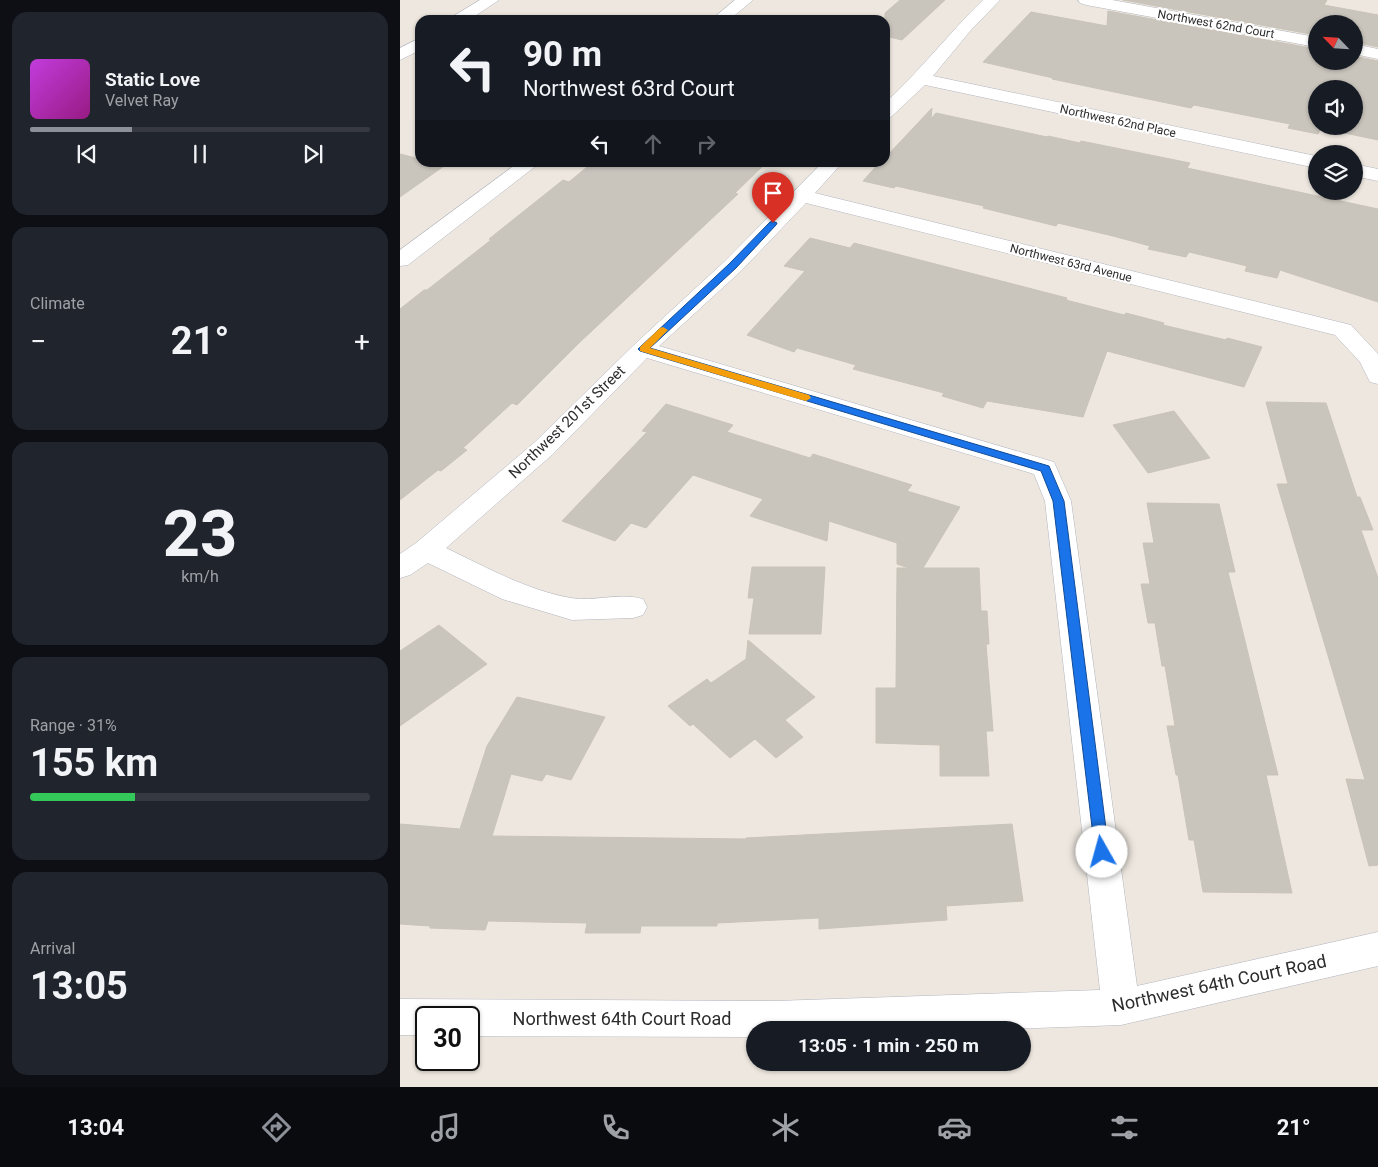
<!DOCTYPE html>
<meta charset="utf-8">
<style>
body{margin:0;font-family:Roboto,sans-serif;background:#20242c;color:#f1f3f6;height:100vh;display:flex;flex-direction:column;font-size:19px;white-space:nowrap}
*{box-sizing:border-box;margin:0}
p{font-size:16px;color:#9ea1a6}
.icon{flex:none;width:28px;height:28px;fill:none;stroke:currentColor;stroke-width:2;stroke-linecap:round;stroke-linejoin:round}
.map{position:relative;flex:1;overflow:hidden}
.drawer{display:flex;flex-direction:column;gap:12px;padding:12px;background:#0d0f14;width:400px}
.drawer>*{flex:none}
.guide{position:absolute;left:15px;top:15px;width:475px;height:152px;border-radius:15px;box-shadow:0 1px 4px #0004;background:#171b24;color:#f1f3f6;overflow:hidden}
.needle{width:32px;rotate:295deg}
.controls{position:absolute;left:908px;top:15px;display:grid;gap:10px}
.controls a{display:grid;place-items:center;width:55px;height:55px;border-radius:50%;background:#171b24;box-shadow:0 1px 4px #0004;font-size:25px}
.speed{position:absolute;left:15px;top:1006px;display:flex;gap:10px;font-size:25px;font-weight:700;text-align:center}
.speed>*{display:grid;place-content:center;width:65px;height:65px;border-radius:50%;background:#171b24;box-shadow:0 1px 4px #0004;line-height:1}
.speed .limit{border:2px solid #111;border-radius:8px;background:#fff;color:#111}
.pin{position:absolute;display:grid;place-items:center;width:42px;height:42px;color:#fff;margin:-51px -21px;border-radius:50% 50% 50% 0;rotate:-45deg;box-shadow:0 0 5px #0007}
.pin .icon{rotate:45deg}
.me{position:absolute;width:55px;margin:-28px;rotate:353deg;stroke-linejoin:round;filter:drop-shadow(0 0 4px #0008)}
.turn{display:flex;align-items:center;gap:18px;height:105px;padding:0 25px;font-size:22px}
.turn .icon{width:65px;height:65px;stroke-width:2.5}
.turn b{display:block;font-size:35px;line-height:42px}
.lanes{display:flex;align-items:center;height:48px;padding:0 25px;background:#0003;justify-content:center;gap:25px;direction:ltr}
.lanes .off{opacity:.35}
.big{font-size:38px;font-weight:700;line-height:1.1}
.drawer .card{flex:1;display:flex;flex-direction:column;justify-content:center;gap:8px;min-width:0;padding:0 18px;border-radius:15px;background:#20242c}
.drawer .dial{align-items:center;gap:0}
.dial b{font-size:65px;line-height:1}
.song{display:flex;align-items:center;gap:15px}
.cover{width:60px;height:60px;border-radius:8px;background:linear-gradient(135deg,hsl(290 70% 55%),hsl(310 70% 35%))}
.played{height:5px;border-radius:2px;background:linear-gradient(90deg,#8c9099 30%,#363941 30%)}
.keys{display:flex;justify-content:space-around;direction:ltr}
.heat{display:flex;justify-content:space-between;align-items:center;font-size:28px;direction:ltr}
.charge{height:8px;border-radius:4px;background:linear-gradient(90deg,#34c759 31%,#363941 0)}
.trip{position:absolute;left:346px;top:1021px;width:285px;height:50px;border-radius:25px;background:#171b24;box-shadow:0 1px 4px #0004;font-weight:700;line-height:50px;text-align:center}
.dock{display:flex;height:80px;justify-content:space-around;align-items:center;background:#090b0e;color:#9ea1a6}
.dock .icon{width:35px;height:35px}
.dock .selected{color:#8c9099}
.dock b{font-size:22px;color:#f1f3f6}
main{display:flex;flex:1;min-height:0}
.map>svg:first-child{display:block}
.building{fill:#c9c5bd;stroke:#c9c3b8;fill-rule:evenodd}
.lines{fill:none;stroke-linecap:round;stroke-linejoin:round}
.minor-casing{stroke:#b2b5bf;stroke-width:1}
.minor{fill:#fff;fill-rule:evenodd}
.route{fill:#1a73e8;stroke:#114b97}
.slow{fill:#f59e0b}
.labels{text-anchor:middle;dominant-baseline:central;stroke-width:4.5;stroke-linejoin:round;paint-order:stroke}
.far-street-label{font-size:12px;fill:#2c2c2c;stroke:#fff}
.street-label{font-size:15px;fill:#2c2c2c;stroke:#fff}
.near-street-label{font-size:18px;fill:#2c2c2c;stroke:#fff}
</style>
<main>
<section class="drawer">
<div class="card">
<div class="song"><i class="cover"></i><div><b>Static Love</b><p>Velvet Ray</p></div></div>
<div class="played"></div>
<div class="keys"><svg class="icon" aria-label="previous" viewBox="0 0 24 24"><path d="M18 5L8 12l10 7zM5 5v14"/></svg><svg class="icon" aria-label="pause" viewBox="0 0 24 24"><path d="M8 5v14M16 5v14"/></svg><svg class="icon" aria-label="next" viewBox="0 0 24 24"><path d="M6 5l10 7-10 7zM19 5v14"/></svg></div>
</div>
<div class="card"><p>Climate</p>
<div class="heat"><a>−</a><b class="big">21°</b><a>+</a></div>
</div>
<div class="card dial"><b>23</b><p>km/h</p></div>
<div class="card"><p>Range · 31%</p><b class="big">155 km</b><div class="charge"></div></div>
<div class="card"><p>Arrival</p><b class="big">13:05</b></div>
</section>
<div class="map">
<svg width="978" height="1087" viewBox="0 0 978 1087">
<rect width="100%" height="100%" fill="#ede7df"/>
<!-- building -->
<path class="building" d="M500 0H545L502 40 485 36V13Z
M723 0H927L924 5 978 15V47L954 42V24H916V35Z
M708 11 916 49V61H954V56L978 61V140L921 128 918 134 888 128 890 124 794 105 791 108 652 79 653 78 583 62 631 12 707 26ZM916 89H954V126H916Z
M532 108 531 119 536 113 647 137 648 136 680 143 681 141 790 163 787 168 978 209V302L880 270 877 278 845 271 847 266 789 252 786 257 748 249 750 246 713 236 658 223 656 226 583 208 584 206 496 186 494 188 463 181 480 162H485V158Z
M0 154 20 159V162H32L44 166 0 197Z
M193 162H367L335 193 338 194 179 343 117 405 112 403 63 448 67 450 41 471 38 470 0 500V309L24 290H27L91 240 89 239 163 180 169 182Z
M410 238 450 248 454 243 667 298 666 300 724 315 726 313 764 323 763 325 826 340 827 338 862 347 844 387 707 351 683 417 587 401 583 408 542 396 544 393 453 369 456 365 397 348 394 352 347 335 405 271 384 266Z
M866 402 926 403 957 497H960L973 530H961L978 578V865L969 866 946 779 965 780 877 484H888Z
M266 404 333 425 327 432 410 458 413 454 512 485 507 491 560 507 523 568H579L581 611H587L589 644H586L593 731H586L589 776H540V745L476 743V688H496L497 568H509L497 564V543L429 521 427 541 350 516 363 499 293 475 246 528 231 523 215 541 162 521 247 432 242 431Z
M774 411 810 458 748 473 713 425Z
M747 503 819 504 835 572H828L878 775H866L892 893 803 892 794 840H789L778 775H776L767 726H775L765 666H762L755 623H748L741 584H750L743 543H754Z
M352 567H425L421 634H349L354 598H348Z
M39 625 87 664 0 726V651Z
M348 640 415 697 385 720 403 737 376 758 355 739 330 758 293 724 290 726 268 706 307 679 311 683 346 659Z
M117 697 205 717 171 780 146 774 142 781 111 774 92 836 346 839V838L612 824 623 901 546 906 547 920 419 929V918L317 923V926H241L240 933H185L187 923 88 921 85 930 30 928V926L0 924V824L60 829 87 746Z"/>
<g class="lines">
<defs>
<path id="minor" d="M80 0H99L69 20H50L52 17Z
M335 0H353L329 20H311Z
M583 0H600L571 30 533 76 916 156V168L525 85 491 117 485 118V103C520 71 549 33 583 0Z
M678 0H712L916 37V47L686 5 680 3Z
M20 38V50L0 60V48Z
M954 44 978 49V59L954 54Z
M119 162H141L8 265 0 266V250Z
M423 162H443L415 193 951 325 978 354V384L970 382 960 362 935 335 406 203 341 271 259 346 654 462 671 501 737 986 978 932V966L721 1025 579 1030H355V1037L69 1036V1018H26V1035H0V999L375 1001 700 990 645 501 634 474 247 358 153 454 46 548C86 567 126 590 171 598 194 602 220 592 243 599L247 607 243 615 233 618 172 620 102 599 28 563 10 575 0 578V554L16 543 135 442 235 344 325 261Z
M954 164 978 169V181L954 176Z"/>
</defs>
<!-- minor casing -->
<use href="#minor" class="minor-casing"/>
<!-- minor -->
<use href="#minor" class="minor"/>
</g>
<!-- route -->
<path class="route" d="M373 221 377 223 376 225 336 268 250 348 649 466 664 501 709 852 707 856 702 858 697 856 695 852 653 501 641 471 240 351 238 349 329 264 370 222Z"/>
<!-- slow -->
<path class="slow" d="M263 327 268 330 250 348 409 395 411 398 406 401 402 400 240 351V347L260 328Z"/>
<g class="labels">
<!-- far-street labels -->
<g class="far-street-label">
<text transform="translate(816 24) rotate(10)">Northwest 62nd Court</text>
<text transform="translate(718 121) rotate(12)">Northwest 62nd Place</text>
<text transform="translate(671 263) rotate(14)">Northwest 63rd Avenue</text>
</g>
<!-- street labels -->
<g class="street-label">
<text transform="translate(167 422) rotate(-44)">Northwest 201st Street</text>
</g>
<!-- near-street labels -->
<g class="near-street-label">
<text transform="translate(819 983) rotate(-12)">Northwest 64th Court Road</text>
<text x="222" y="1018">Northwest 64th Court Road</text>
</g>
</g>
</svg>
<div class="controls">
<a><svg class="needle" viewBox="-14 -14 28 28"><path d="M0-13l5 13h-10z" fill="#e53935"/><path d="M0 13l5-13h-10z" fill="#9ea1a6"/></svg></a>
<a><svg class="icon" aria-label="sound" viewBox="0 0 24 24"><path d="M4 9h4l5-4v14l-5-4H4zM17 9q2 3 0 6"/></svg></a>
<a><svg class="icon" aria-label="layers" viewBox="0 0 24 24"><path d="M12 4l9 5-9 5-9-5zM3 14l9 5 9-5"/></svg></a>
</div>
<div class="speed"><div class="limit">30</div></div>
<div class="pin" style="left:373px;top:223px;background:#d93025"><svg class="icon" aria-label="arrive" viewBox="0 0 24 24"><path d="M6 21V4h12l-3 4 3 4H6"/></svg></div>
<svg class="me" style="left:702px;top:852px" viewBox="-20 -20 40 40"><circle r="19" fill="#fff"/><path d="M0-13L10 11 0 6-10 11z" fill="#1a73e8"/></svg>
<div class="trip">13:05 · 1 min · 250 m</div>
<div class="guide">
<div class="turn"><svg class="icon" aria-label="left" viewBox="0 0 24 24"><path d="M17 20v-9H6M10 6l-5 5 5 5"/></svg><div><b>90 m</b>Northwest 63rd Court</div></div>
<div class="lanes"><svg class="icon" aria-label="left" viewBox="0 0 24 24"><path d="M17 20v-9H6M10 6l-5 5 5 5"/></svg><svg class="icon off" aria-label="ahead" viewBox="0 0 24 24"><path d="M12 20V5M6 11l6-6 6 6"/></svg><svg class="icon off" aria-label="right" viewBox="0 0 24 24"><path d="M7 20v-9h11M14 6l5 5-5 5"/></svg></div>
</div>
</div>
</main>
<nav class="dock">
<b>13:04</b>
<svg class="icon selected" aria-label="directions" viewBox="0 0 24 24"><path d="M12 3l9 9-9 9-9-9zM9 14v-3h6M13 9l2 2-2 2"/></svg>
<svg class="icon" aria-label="music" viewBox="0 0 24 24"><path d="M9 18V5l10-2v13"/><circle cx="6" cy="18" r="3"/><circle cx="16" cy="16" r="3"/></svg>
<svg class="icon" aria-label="phone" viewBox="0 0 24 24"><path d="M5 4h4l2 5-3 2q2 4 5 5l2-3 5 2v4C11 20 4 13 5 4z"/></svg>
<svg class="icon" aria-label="climate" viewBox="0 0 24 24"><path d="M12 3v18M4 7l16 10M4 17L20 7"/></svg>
<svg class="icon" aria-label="car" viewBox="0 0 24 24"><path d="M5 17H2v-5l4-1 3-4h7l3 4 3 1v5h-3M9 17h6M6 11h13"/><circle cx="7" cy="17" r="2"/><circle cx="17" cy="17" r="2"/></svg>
<svg class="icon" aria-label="filters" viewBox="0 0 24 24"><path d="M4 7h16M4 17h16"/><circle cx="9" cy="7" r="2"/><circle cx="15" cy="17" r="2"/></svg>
<b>21°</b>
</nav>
